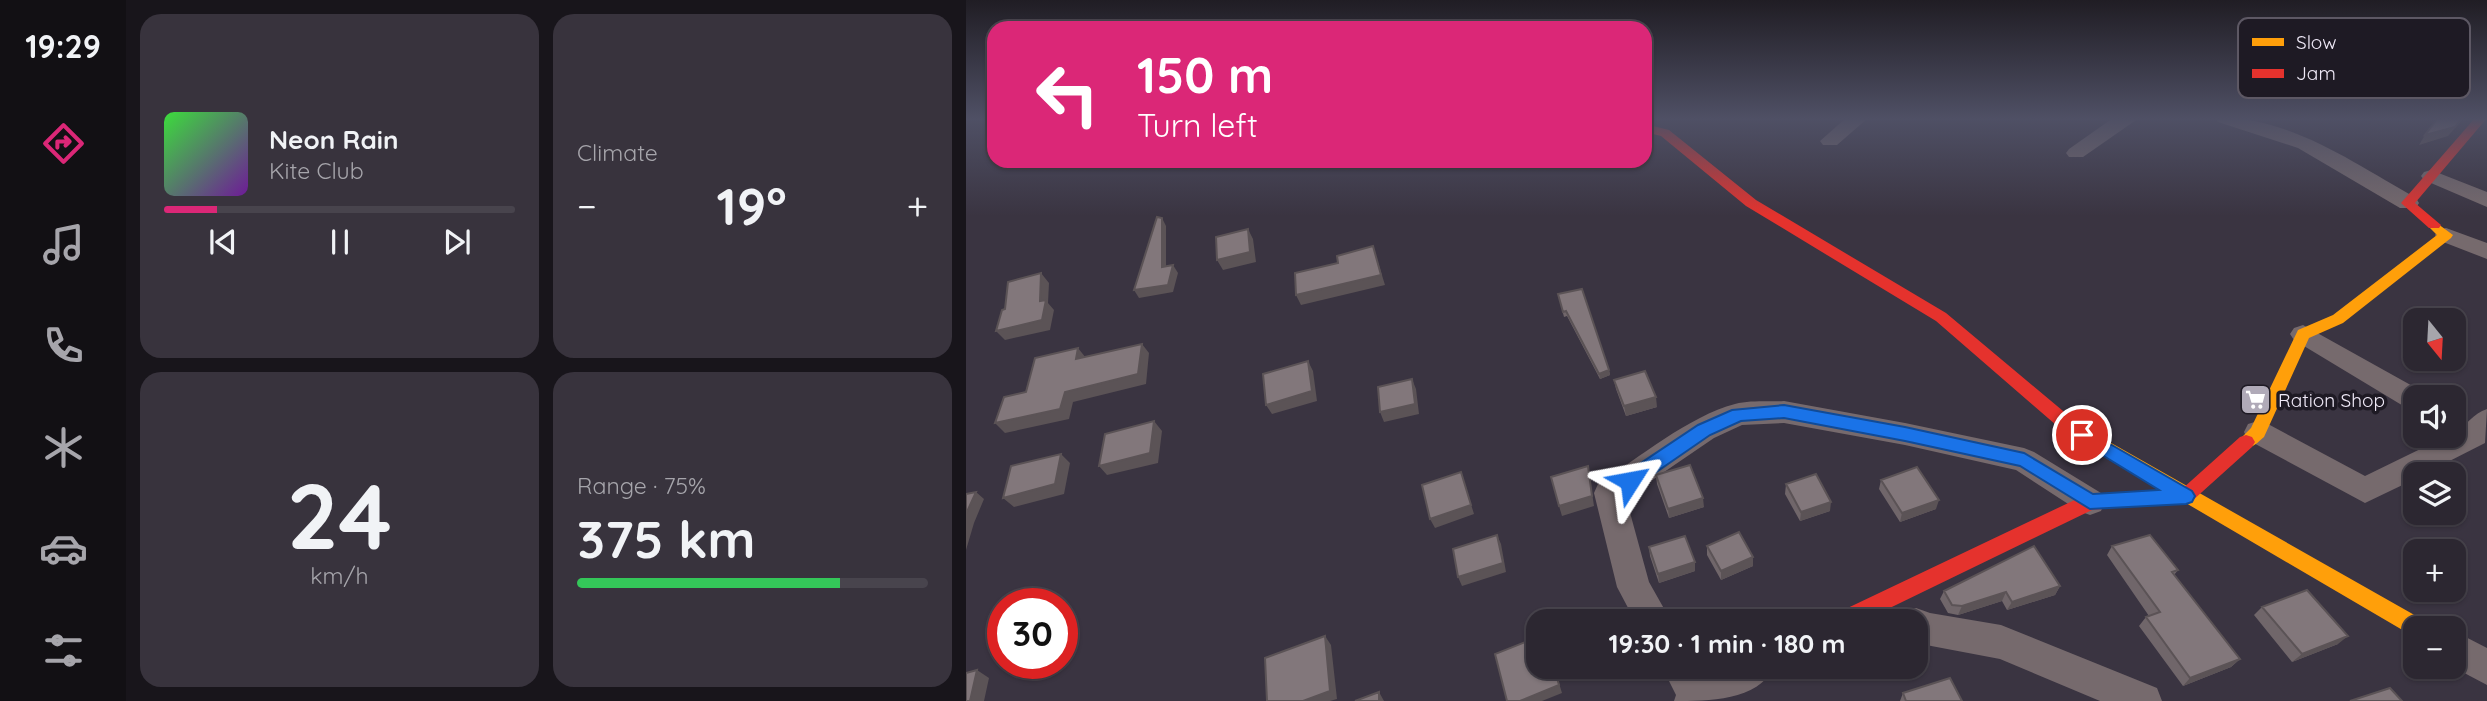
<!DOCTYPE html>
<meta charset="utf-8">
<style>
body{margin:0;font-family:Quicksand,sans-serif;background:#38333d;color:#f1f3f6;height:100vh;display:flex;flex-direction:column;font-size:26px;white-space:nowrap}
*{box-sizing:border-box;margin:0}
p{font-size:23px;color:#a6a5ab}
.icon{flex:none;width:38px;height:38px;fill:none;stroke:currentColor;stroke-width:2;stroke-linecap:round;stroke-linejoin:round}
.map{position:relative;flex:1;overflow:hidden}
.panel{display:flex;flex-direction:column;gap:14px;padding:14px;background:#18151b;width:840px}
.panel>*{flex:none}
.banner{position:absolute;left:21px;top:21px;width:665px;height:147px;border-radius:21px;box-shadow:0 2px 5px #0004,0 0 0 2px #48444d;background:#db2777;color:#fff;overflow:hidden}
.needle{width:46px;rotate:162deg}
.fabs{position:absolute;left:1437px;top:308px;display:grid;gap:14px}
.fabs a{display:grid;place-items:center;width:63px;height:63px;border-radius:14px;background:#2c2731;box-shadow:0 2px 5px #0004,0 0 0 2px #48444d;font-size:35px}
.speed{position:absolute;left:21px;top:588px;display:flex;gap:14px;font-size:35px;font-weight:700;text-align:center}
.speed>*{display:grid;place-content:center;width:91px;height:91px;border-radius:50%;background:#2c2731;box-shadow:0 2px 5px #0004,0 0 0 2px #48444d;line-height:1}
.speed .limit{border:10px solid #d22;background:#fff;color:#111}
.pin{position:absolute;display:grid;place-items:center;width:60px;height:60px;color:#fff;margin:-30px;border:4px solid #fff;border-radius:50%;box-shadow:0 2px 7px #0007}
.me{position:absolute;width:77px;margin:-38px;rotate:56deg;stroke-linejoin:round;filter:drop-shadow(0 0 5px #0008)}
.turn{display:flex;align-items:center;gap:24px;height:147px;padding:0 35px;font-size:32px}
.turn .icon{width:91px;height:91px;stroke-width:2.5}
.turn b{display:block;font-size:49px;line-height:60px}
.big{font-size:52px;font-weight:700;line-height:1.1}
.panel .tile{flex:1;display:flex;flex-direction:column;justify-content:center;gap:10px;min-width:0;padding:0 24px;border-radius:21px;background:#38333d}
.panel .dial{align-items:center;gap:0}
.dial b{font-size:91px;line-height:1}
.song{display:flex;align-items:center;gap:21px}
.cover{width:84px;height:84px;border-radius:10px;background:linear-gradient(135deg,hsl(120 70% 55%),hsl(280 70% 35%))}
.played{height:7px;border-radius:4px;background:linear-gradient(90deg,#db2777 15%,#48444d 15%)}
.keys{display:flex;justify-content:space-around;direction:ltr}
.heat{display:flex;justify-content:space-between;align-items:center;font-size:38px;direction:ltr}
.charge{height:10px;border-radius:5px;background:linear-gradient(90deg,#34c759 75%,#48444d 0)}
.panel .tiles{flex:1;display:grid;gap:14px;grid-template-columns:repeat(2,1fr)}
.trip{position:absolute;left:560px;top:609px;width:402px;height:70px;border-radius:21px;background:#2c2731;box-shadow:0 2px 5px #0004,0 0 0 2px #48444d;font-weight:700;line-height:70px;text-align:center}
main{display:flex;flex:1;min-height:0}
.menu{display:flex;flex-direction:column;width:126px;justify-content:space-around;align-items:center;background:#121014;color:#a6a5ab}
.menu .icon{width:49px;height:49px}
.menu .current{color:#db2777}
.menu b{font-size:32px;color:#f1f3f6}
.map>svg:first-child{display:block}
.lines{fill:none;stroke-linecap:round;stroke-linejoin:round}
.street{fill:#766a6d;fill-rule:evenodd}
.slow{fill:#ff9f0a;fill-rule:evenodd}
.jam{fill:#e5322d;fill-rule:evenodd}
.wall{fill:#70666a}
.shaded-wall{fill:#5b5356}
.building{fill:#82777b;stroke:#5b5356;stroke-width:2}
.route{fill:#1a73e8;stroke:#114b97;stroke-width:2}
.labels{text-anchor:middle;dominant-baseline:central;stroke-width:7;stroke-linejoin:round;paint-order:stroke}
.poi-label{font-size:19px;fill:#f0eaf8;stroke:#1e1a24;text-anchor:start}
.key{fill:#1e1a24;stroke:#5d5864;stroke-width:2}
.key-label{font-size:19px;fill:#f0eaf8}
</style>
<main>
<nav class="menu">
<b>19:29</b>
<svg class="icon current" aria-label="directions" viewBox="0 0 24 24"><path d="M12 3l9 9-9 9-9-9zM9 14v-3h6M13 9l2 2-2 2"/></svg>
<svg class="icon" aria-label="music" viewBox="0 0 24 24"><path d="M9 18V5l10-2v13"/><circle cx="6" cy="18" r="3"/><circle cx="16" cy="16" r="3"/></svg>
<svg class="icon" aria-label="phone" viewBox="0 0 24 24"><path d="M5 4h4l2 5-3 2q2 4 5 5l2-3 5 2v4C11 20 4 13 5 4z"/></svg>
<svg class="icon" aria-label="climate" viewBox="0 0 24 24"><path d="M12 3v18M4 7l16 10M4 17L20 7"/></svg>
<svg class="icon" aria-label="car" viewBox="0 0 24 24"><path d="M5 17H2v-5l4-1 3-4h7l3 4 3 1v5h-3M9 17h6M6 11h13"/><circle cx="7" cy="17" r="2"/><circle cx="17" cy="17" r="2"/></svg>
<svg class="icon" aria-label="filters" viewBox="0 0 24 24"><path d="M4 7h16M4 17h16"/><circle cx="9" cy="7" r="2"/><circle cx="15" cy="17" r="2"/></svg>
</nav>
<section class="panel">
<div class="tiles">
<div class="tile">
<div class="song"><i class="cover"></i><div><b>Neon Rain</b><p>Kite Club</p></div></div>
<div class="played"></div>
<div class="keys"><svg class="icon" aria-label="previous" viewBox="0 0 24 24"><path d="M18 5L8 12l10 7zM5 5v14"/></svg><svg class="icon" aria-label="pause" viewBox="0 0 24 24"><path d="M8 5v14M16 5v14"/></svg><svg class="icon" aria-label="next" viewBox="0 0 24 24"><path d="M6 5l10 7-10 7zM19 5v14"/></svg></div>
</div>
<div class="tile"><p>Climate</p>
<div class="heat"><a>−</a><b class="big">19°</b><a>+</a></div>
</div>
<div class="tile dial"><b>24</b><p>km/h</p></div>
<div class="tile"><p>Range · 75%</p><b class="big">375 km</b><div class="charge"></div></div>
</div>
</section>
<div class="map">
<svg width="1521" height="701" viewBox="0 0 1521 701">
<rect width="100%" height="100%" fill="#3a3441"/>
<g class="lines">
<!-- street -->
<path class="street" d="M880 118H902L871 145H857L854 141Z
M1147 118H1173L1117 157H1103L1100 153 1103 149Z
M1249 118C1322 115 1389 164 1450 198L1453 203 1450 208H1434L1332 148 1252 122Z
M1465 170 1521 192V207L1458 180 1455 176 1458 172Z
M1480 228 1521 243V259L1472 240 1469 235 1472 230Z
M1337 325 1459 393 1461 397H1449V411L1439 407 1328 340 1324 334 1328 328Z
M818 401 939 423 1058 448 1068 452 1135 493 1139 502 1135 511 1124 515 1113 511 1050 470 939 445 818 423 776 425 748 438 660 498 683 582 705 621H669L651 587 628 493 632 484C673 458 723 416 769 404 784 400 802 402 818 401Z
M1521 409 1519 443 1458 474H1449V479L1399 503 1282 440 1278 432 1282 424 1292 421 1302 424 1399 476 1481 436H1488V432C1501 426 1507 413 1521 409Z
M950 608 964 613 1035 625 1191 688 1196 701H1134L1034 659 960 645 950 642V621H934L938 612Z
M1488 631 1521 648V685L1487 667Z
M696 667H734L739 674 754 667H808C792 701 742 701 708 701L710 695Z"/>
<!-- slow -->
<path class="slow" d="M1468 221 1487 235 1485 238 1377 323 1343 338 1298 437C1290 444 1285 450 1274 447L1271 442 1285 428 1332 330 1367 315 1471 235 1461 225Z
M1103 419 1459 621 1462 628H1449V637L1445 635 1097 431 1094 426 1097 421Z"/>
<!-- jam -->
<path class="jam" d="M1509 118H1521L1449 203 1475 225 1473 228H1463L1435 203Z
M679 124 703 130 790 200 980 313 1109 421 1112 426 1109 431H1097L970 321 780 206 695 136 679 132Z
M1280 435 1286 437 1289 442 1286 447 1226 501 1126 510 897 621H866L869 614 1117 496 1216 489 1274 437Z"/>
</g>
<!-- wall -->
<path class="wall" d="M592 294 643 370 644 375 634 379 601 316 598 317Z
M648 380 691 407 660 416 650 389Z
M690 475 738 507 703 518 691 484Z
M915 480 970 509 934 522 913 489Z
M820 484 864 511 834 521 819 494Z
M741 546 787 557V566L755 580 741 555Z
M1146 546 1212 570 1208 575 1274 659 1265 667 1217 686 1173 626 1180 617 1183 616 1141 555Z
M683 547 729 571 693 583 684 556Z
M1094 586 1089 595 1041 610 1036 601 992 615 982 613 974 599 978 591Z
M1296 607 1372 644 1326 662 1288 615Z
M937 693 996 701H934Z"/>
<!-- shaded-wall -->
<path class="shaded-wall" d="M1496 118H1498L1482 136 1453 145 1459 135Z
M620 161H641L620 165Z
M196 218 200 226V275L196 267Z
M282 229 287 239 290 262 257 270 251 260Z
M407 246 419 285 335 305 330 295Z
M207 265 212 273 207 292 173 298 168 290Z
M75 273 83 283 82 303 88 310 84 330 39 340 30 331 74 301Z
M176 344 183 353 180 384 107 402 103 419 39 433 29 423 99 392Z
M112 348 120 358 110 359Z
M342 361 347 371 351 401 306 414 300 405Z
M643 370 644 375 634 379 633 374Z
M446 379 450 389 453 414 418 422 414 412Z
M690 397 691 407 660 416 658 406Z
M188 421 196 431 192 463 141 475 133 466Z
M95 454 104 463 98 494 48 507 37 498Z
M622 466 628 506 596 516 593 506Z
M495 472 508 514 469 528 464 519Z
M10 492 18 499 8 523 0 550V514Z
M737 498 738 507 703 518 702 509Z
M973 500 970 509 934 522 936 513Z
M865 502 864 511 834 521 835 512Z
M531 535 535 544 540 572 496 586 492 577Z
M787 557V566L755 580V571Z
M729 562V571L693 583 692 574Z
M1094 586 1089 595 1041 610 1046 602Z
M1040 592 1036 601 992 615 996 606Z
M359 636 365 645 371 699 364 701H337Z
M1382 636 1372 644 1326 662 1336 654Z
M1274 659 1265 667 1217 686 1224 678Z
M588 667 596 693 576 701H554Z
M11 670 23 678 18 701H4Z
M413 692 418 701H413Z"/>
<!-- building -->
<path class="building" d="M1472 118H1496L1489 127 1459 135Z
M191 217 196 218V267L207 265 202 285 168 290Z
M282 229 284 252 251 260 250 237Z
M407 246 415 275 330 295 329 273 372 263 371 256Z
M75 273 74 301 80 300 76 320 30 331 36 310 39 309 42 282Z
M616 289 643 370 633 374 600 311 597 312 592 294Z
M176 344 172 374 99 392 94 409 29 423 38 397 60 392 69 358 112 348 110 359Z
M342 361 346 391 300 405 297 374Z
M679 371 690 397 658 406 648 380Z
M446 379 449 404 414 412 412 387Z
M188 421 184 453 133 466 139 434Z
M95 454 89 484 37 498 45 466Z
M724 465 737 498 702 509 690 475Z
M622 466 626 496 593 506 585 477Z
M951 467 973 500 936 513 915 480Z
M495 472 505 505 464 519 456 485Z
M850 474 865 502 835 512 820 484Z
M10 492 0 514V494Z
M773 532 787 557 755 571 741 546Z
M531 535 537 563 492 577 487 549Z
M1184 535 1212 570 1206 572 1274 659 1224 678 1180 617 1194 612 1146 546Z
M719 536 729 562 692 574 683 547Z
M1068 546 1094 586 1046 602 1040 592 996 606 986 605 978 591Z
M1341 590 1382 636 1336 654 1296 607Z
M359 636 364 691 337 701H301L299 658Z
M572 637V667H588L593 685 554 701H541L529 654Z
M11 670 4 701H0V673Z
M984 678 996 701H940L937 693Z
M1424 688 1436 701H1384Z
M413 692V701H389Z"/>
<!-- sky -->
<linearGradient id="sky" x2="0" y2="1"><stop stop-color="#201d24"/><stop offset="0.55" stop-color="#4f5065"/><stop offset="1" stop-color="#4f5065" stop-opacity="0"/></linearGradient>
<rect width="1521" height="216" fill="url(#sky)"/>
<!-- route -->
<path class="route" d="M818 405 939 427 1058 453 1127 494 1193 490 1110 439 1107 435 1110 430 1116 428 1226 491 1229 496 1226 502 1220 504 1124 509 1054 466 939 441 818 418 775 421 744 435 670 486 664 488 657 486 655 481 657 475 732 425 766 410Z"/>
<!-- icons -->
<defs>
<symbol id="supermarket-square" viewBox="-11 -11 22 22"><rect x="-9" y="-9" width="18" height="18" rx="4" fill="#b0aab8" stroke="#1e1a24"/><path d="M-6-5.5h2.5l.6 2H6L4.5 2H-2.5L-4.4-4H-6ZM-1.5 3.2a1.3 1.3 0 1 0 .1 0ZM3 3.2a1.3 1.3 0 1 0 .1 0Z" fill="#fff"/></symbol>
</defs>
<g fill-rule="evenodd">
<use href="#supermarket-square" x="1272" y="382" width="35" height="35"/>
</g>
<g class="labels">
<!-- poi labels -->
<g class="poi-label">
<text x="1312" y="400">Ration Shop</text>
</g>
</g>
<!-- legend -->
<rect x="1272" y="18" width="232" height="80" rx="10" class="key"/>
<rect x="1286" y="38" width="32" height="8" fill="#ff9f0a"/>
<rect x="1286" y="69" width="32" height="9" fill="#e5322d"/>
<g class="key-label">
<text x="1330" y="49">Slow</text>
<text x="1330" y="80">Jam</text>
</g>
</svg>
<div class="fabs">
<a><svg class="needle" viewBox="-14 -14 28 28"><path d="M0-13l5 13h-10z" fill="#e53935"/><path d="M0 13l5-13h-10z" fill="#a6a5ab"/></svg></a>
<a><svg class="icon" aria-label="sound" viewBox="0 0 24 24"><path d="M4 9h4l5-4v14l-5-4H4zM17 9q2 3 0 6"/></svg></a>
<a><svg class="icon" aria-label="layers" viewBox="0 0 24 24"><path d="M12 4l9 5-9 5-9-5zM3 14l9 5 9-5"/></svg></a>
<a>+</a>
<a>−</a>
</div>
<div class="speed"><div class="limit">30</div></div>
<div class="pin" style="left:1116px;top:435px;background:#d93025"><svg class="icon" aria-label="arrive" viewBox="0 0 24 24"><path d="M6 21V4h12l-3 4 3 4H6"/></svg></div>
<svg class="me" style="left:664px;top:481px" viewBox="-20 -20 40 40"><path d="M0-17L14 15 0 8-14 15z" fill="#1a73e8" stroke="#fff" stroke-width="4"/></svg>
<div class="trip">19:30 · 1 min · 180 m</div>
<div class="banner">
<div class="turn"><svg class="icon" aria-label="left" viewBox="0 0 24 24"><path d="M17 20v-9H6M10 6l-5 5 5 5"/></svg><div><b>150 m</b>Turn left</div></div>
</div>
</div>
</main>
